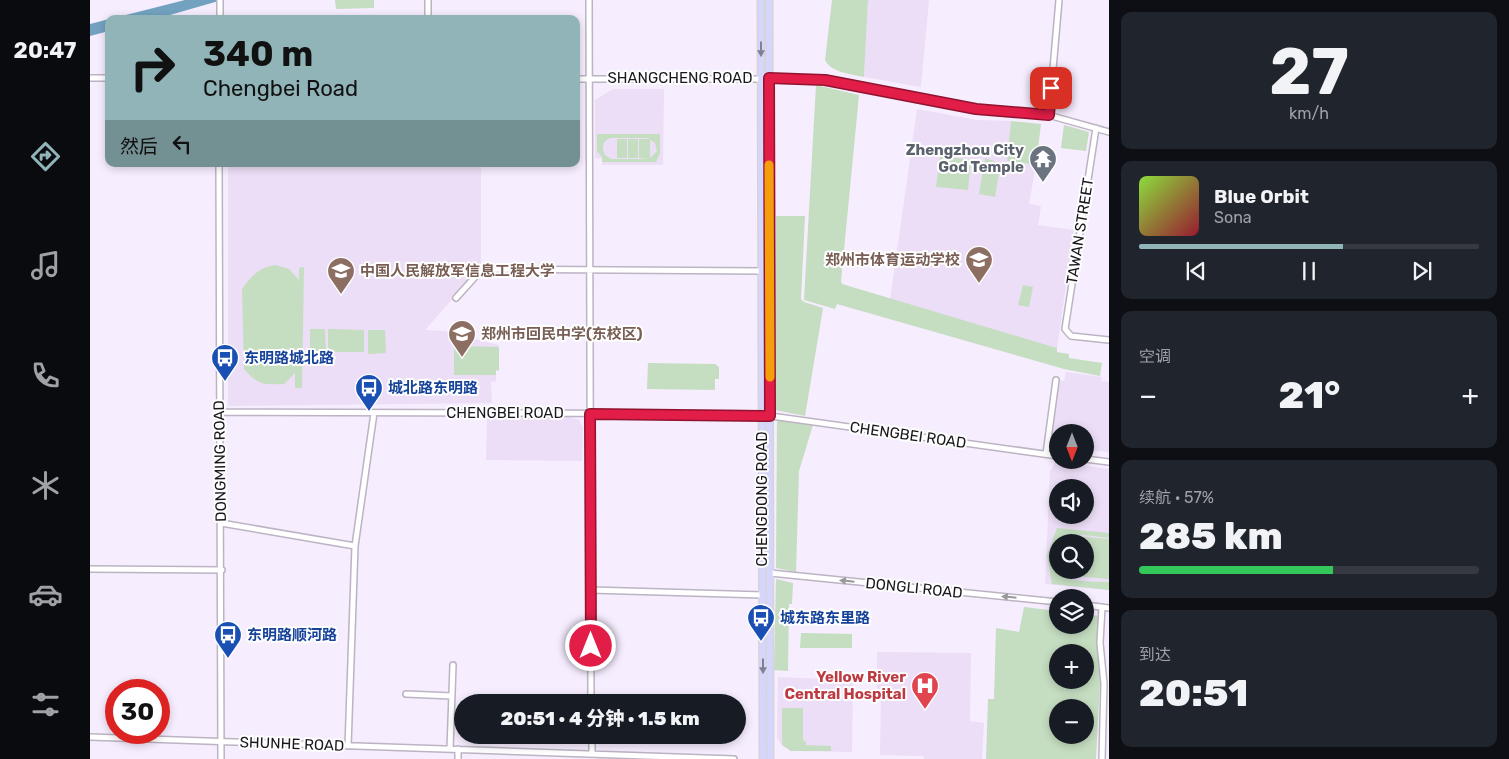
<!DOCTYPE html>
<html lang="zh">
<meta charset="utf-8">
<style>
body{margin:0;font-family:Rubik,"Noto Sans SC",sans-serif;background:#20242c;color:#f1f3f6;height:100vh;display:flex;flex-direction:column;font-size:19px;white-space:nowrap}
*{box-sizing:border-box;margin:0}
p{font-size:16px;color:#9ea1a6}
.icon{flex:none;width:28px;height:28px;fill:none;stroke:currentColor;stroke-width:2;stroke-linecap:round;stroke-linejoin:round}
.map{position:relative;flex:1;overflow:hidden}
.drawer{display:flex;flex-direction:column;gap:12px;padding:12px;background:#0d0f14;width:400px}
.drawer>*{flex:none}
.hud{position:absolute;left:15px;top:15px;width:475px;height:152px;border-radius:10px;box-shadow:0 2px 8px #0003;background:#90b4b7;color:#111;overflow:hidden}
.needle{width:32px;rotate:180deg}
.fabs{position:absolute;left:959px;top:424px;display:grid;gap:10px}
.fabs a{display:grid;place-items:center;width:45px;height:45px;border-radius:50%;background:#171b24;box-shadow:0 2px 8px #0003;font-size:25px}
.speed{position:absolute;left:15px;top:679px;display:flex;gap:10px;font-size:25px;font-weight:700;text-align:center}
.speed>*{display:grid;place-content:center;width:65px;height:65px;border-radius:50%;background:#171b24;box-shadow:0 2px 8px #0003;line-height:1}
.speed .limit{border:8px solid #d22;background:#fff;color:#111}
.pin{position:absolute;display:grid;place-items:center;width:42px;height:42px;color:#fff;margin:-21px;border-radius:10px;box-shadow:0 2px 8px #0006}
.me{position:absolute;width:55px;margin:-28px;rotate:0deg;stroke-linejoin:round;filter:drop-shadow(0 0 4px #0008)}
.turn{display:flex;align-items:center;gap:18px;height:105px;padding:0 15px;font-size:22px}
.turn .icon{width:65px;height:65px;stroke-width:2.5}
.turn b{display:block;font-size:35px;line-height:42px}
.then{display:flex;align-items:center;height:48px;padding:0 15px;background:#0003;gap:10px;font-size:19px}
.big{font-size:38px;font-weight:800;line-height:1.1}
.drawer .tile{flex:1;display:flex;flex-direction:column;justify-content:center;gap:8px;min-width:0;padding:0 18px;border-radius:10px;background:#20242c}
.drawer .dial{align-items:center;gap:0}
.dial b{font-size:65px;line-height:1}
.song{display:flex;align-items:center;gap:15px}
.cover{width:60px;height:60px;border-radius:8px;background:linear-gradient(135deg,hsl(90 70% 55%),hsl(350 70% 35%))}
.played{height:5px;border-radius:2px;background:linear-gradient(90deg,#90b4b7 60%,#363941 60%)}
.keys{display:flex;justify-content:space-around;direction:ltr}
.heat{display:flex;justify-content:space-between;align-items:center;font-size:28px;direction:ltr}
.charge{height:8px;border-radius:4px;background:linear-gradient(90deg,#34c759 57%,#363941 0)}
.trip{position:absolute;left:364px;top:694px;width:292px;height:50px;border-radius:25px;background:#171b24;box-shadow:0 2px 8px #0003;font-weight:800;line-height:50px;text-align:center}
main{display:flex;flex:1;min-height:0}
.dock{display:flex;flex-direction:column;width:90px;justify-content:space-around;align-items:center;background:#090b0e;color:#9ea1a6}
.dock .icon{width:35px;height:35px}
.dock .selected{color:#90b4b7}
.dock b{font-size:22px;color:#f1f3f6}
.map>svg:first-child{display:block}
.built{fill:#ecdef6;fill-rule:evenodd}
.green{fill:#c5ddc1;fill-rule:evenodd}
.water{fill:#73a2c0}
.lines{fill:none;stroke-linecap:round;stroke-linejoin:round}
.minor-casing{stroke:#bcb3c3;stroke-width:8}
.major-casing{stroke:#d6d5d6;stroke-width:9}
.minor{stroke:#fff;stroke-width:5}
.major{stroke:#d6d5fb;stroke-width:6}
.oneway{fill:#818097}
.oneway2{fill:#989799}
.route-casing{stroke:#92132f;stroke-width:12}
.route{stroke:#e11d48;stroke-width:9}
.slow{stroke:#f59e0b;stroke-width:9}
.labels{text-anchor:middle;dominant-baseline:central;stroke-width:4;stroke-linejoin:round;paint-order:stroke}
.street-label{font-size:15px;fill:#1a171d;stroke:#fefefe}
.worship-label{font-size:15px;font-weight:bold;fill:#5b616d;stroke:#fefefe;text-anchor:end}
.education-label{font-size:15px;font-weight:bold;fill:#785e54;stroke:#fefefe;text-anchor:start}
.transit-label{font-size:15px;font-weight:bold;fill:#164399;stroke:#fefefe;text-anchor:start}
.health-label{font-size:15px;font-weight:bold;fill:#be3a42;stroke:#fefefe;text-anchor:end}
</style>
<main>
<nav class="dock">
<b>20:47</b>
<svg class="icon selected" aria-label="directions" viewBox="0 0 24 24"><path d="M12 3l9 9-9 9-9-9zM9 14v-3h6M13 9l2 2-2 2"/></svg>
<svg class="icon" aria-label="music" viewBox="0 0 24 24"><path d="M9 18V5l10-2v13"/><circle cx="6" cy="18" r="3"/><circle cx="16" cy="16" r="3"/></svg>
<svg class="icon" aria-label="phone" viewBox="0 0 24 24"><path d="M5 4h4l2 5-3 2q2 4 5 5l2-3 5 2v4C11 20 4 13 5 4z"/></svg>
<svg class="icon" aria-label="climate" viewBox="0 0 24 24"><path d="M12 3v18M4 7l16 10M4 17L20 7"/></svg>
<svg class="icon" aria-label="car" viewBox="0 0 24 24"><path d="M5 17H2v-5l4-1 3-4h7l3 4 3 1v5h-3M9 17h6M6 11h13"/><circle cx="7" cy="17" r="2"/><circle cx="17" cy="17" r="2"/></svg>
<svg class="icon" aria-label="filters" viewBox="0 0 24 24"><path d="M4 7h16M4 17h16"/><circle cx="9" cy="7" r="2"/><circle cx="15" cy="17" r="2"/></svg>
</nav>
<div class="map">
<svg width="1019" height="759" viewBox="0 0 1019 759">
<rect width="100%" height="100%" fill="#f6edfe"/>
<!-- built -->
<path class="built" d="M778 0H839L831 87 774 77Z
M523 89H574L573 165H512V159L505 158V100Z
M827 109 887 120 921 121 917 161 946 165 939 204 951 206 948 225 984 230 967 348 800 300Z
M138 164H391V267L335 330 355 331 409 345V371H406V381L401 382 402 403 138 406Z
M976 372 1012 377 1011 381 1019 382V452L995 449V432H968L967 445 960 444 968 380 974 381Z
M397 417H480L489 420 493 428 492 461 396 460Z
M966 462 1019 469V590L955 584 960 471ZM968 488H995V515H968ZM968 542H995V570H968Z
M787 652 881 653 880 721 894 723 892 759H834L833 756 790 755 791 699 787 698Z
M688 677 763 680 762 752 701 751 691 744 687 738Z"/>
<!-- green -->
<path class="green" d="M245 0H284V8L246 9Z
M742 0H778L774 77C762 74 741 73 735 60Z
M726 85 769 95 751 281 752 284 967 348V352L979 354V358L1012 363 1010 376 974 369 747 304 745 309 714 300Z
M921 121 951 124 946 165 917 161Z
M974 125 999 132 996 151 971 148Z
M507 134H570V153L566 162H512V157L507 151ZM521 138H558L565 143 567 151 560 158V139H549V158L559 159H521L515 155C511 147 513 140 521 138Z
M527 139H537V158H527Z
M538 139H548V158H538Z
M850 156 881 160 878 190 846 187Z
M895 158 904 161 910 167 905 197 889 194Z
M686 216H715L711 299 714 302 733 308 715 416 685 410Z
M186 265 199 269 209 280V268L214 267 212 388H205V373L194 384C174 385 168 385 154 369L152 289C162 275 170 267 186 265Z
M933 285 943 287 939 307 928 305Z
M220 329H235L236 353H220Z
M238 329 274 330V352H238Z
M278 330H295L296 353 278 354Z
M364 346 409 347V370H406V375H364Z
M558 363 625 364 629 367V379H625V390L557 389Z
M687 419 723 425 709 471 706 572 686 568Z
M967 528 1019 533V538C1000 536 962 526 962 557 962 565 966 572 973 576 985 583 1005 581 1019 582V590L962 584 957 555Z
M987 536 1019 539V579L984 576 985 570H995V542H987Z
M686 579 703 583 702 604H699L698 671 684 670Z
M934 607 967 611 968 625H995V614L1009 616 1007 647 1010 683 1006 759H896L898 699H904L906 628 929 632ZM968 652H995V680H968ZM968 708H995V735H968Z
M711 633 762 634V648H710Z
M692 708H713V740L716 742V745L741 746V751H701L692 745Z"/>
<!-- water -->
<path class="water" d="M95 0H132L66 19H20Z
M19 19V31L0 36V24Z"/>
<g class="lines">
<defs>
<path id="minor" d="M499 0 501 702
M130 19V0
M338 19V0
M0 78H19
M486 79H724L886 109 951 113 1019 132
M959 115 969 0
M1006 128 975 329 981 336 1019 340
M129 164 131 759
M366 298 385 277 395 269 672 271
M129 412 666 414 968 456
M956 454 966 380
M995 459 1019 462
M131 523 265 546
M0 569 132 570
M680 573 968 602
M501 590 673 595
M995 605 1019 608
M1012 607 1010 643 1014 684 1012 759
M316 694 362 696
M502 735V754
M0 737 644 759
M258 746 265 546 284 413
M360 749 363 665
M368 759V749"/>
<path id="major" d="M671 0 673 759
M679 0 680 759"/>
</defs>
<!-- minor casing -->
<use href="#minor" class="minor-casing"/>
<!-- major casing -->
<use href="#major" class="major-casing"/>
<!-- minor -->
<use href="#minor" class="minor"/>
<!-- major -->
<use href="#major" class="major"/>
</g>
<!-- one-way arrows -->
<defs><path id="oneway-solid" d="M-6-.8H1V-3.2L6.5 0L1 3.2V.8H-6Z" transform="scale(1.25)"/></defs>
<g class="oneway">
<use href="#oneway-solid" transform="translate(671 49) rotate(90)"/>
<use href="#oneway-solid" transform="translate(673 666) rotate(90)"/>
</g>
<g class="oneway2">
<use href="#oneway-solid" transform="translate(757 581) rotate(-174)"/>
<use href="#oneway-solid" transform="translate(919 597) rotate(-174)"/>
</g>
<g class="lines">
<defs>
<path id="route" d="M501 646 500 414 680 416 679 78 735 80 886 109 959 115 961 88"/>
</defs>
<!-- route casing -->
<use href="#route" class="route-casing"/>
<!-- route -->
<use href="#route" class="route"/>
<!-- slow -->
<path class="slow" d="M679 165 680 377"/>
</g>
<!-- icons -->
<defs>
<symbol id="temple-pin" viewBox="-11 -11 22 30"><path d="M0 17L-7.5 6A9.5 9.5 0 1 1 7.5 6Z" fill="#6b7280" stroke="#fefefe"/><path d="M0-6L5-2H3V0L6.5 2.5H4V6H1.5V3h-3V6H-4V2.5H-6.5L-3 0V-2H-5Z" fill="#fff"/></symbol>
<symbol id="school-pin" viewBox="-11 -11 22 30"><path d="M0 17L-7.5 6A9.5 9.5 0 1 1 7.5 6Z" fill="#8d6e63" stroke="#fefefe"/><path d="M0-5L7-2L0 1L-7-2ZM-4 1L0 2.5L4 1V4Q0 6-4 4Z" fill="#fff"/></symbol>
<symbol id="university-pin" viewBox="-11 -11 22 30"><path d="M0 17L-7.5 6A9.5 9.5 0 1 1 7.5 6Z" fill="#8d6e63" stroke="#fefefe"/><path d="M0-5L7-2L0 1L-7-2ZM-4 1L0 2.5L4 1V4Q0 6-4 4Z" fill="#fff"/></symbol>
<symbol id="bus-pin" viewBox="-11 -11 22 30"><path d="M0 17L-7.5 6A9.5 9.5 0 1 1 7.5 6Z" fill="#1a4fb4" stroke="#fefefe"/><path d="M-5-6H5V4H4V6H2V4H-2V6H-4V4H-5ZM-3.5-4V0h7V-4ZM-3.5 1.2v1.5H-2V1.2ZM2 1.2v1.5H3.5V1.2Z" fill="#fff"/></symbol>
<symbol id="hospital-pin" viewBox="-11 -11 22 30"><path d="M0 17L-7.5 6A9.5 9.5 0 1 1 7.5 6Z" fill="#e0444e" stroke="#fefefe"/><path d="M-5-5h3v3.5h4V-5h3V5h-3V1.5h-4V5h-3Z" fill="#fff"/></symbol>
</defs>
<g fill-rule="evenodd">
<use href="#temple-pin" x="937" y="143" width="32" height="43"/>
<use href="#school-pin" x="873" y="244" width="32" height="43"/>
<use href="#university-pin" x="235" y="255" width="32" height="43"/>
<use href="#school-pin" x="356" y="318" width="32" height="43"/>
<use href="#bus-pin" x="119" y="342" width="32" height="43"/>
<use href="#bus-pin" x="263" y="372" width="32" height="43"/>
<use href="#bus-pin" x="655" y="602" width="32" height="43"/>
<use href="#bus-pin" x="122" y="619" width="32" height="43"/>
<use href="#hospital-pin" x="819" y="670" width="32" height="43"/>
</g>
<g class="labels">
<!-- street labels -->
<g class="street-label">
<text x="590" y="78">SHANGCHENG ROAD</text>
<text transform="translate(990 231) rotate(-81)">TAWAN STREET</text>
<text x="415" y="413">CHENGBEI ROAD</text>
<text transform="translate(818 435) rotate(8)">CHENGBEI ROAD</text>
<text transform="translate(130 461) rotate(-91)">DONGMING ROAD</text>
<text transform="translate(672 499) rotate(-90)">CHENGDONG ROAD</text>
<text transform="translate(824 588) rotate(6)">DONGLI ROAD</text>
<text transform="translate(202 744) rotate(2)">SHUNHE ROAD</text>
</g>
<!-- worship labels -->
<g class="worship-label">
<text x="934" y="150">Zhengzhou City<tspan x="934" dy="17">God Temple</tspan></text>
</g>
<!-- education labels -->
<g class="education-label">
<text x="870" y="260" text-anchor="end">郑州市体育运动学校</text>
<text x="270" y="271">中国人民解放军信息工程大学</text>
<text x="391" y="334">郑州市回民中学(东校区)</text>
</g>
<!-- transit labels -->
<g class="transit-label">
<text x="154" y="358">东明路城北路</text>
<text x="298" y="388">城北路东明路</text>
<text x="690" y="618">城东路东里路</text>
<text x="157" y="635">东明路顺河路</text>
</g>
<!-- health labels -->
<g class="health-label">
<text x="816" y="677">Yellow River<tspan x="816" dy="17">Central Hospital</tspan></text>
</g>
</g>
</svg>
<div class="fabs">
<a><svg class="needle" viewBox="-14 -14 28 28"><path d="M0-13l5 13h-10z" fill="#e53935"/><path d="M0 13l5-13h-10z" fill="#9ea1a6"/></svg></a>
<a><svg class="icon" aria-label="sound" viewBox="0 0 24 24"><path d="M4 9h4l5-4v14l-5-4H4zM17 9q2 3 0 6"/></svg></a>
<a><svg class="icon" aria-label="search" viewBox="0 0 24 24"><circle cx="10" cy="10" r="6"/><path d="M15 15l6 6"/></svg></a>
<a><svg class="icon" aria-label="layers" viewBox="0 0 24 24"><path d="M12 4l9 5-9 5-9-5zM3 14l9 5 9-5"/></svg></a>
<a>+</a>
<a>−</a>
</div>
<div class="speed"><div class="limit">30</div></div>
<div class="pin" style="left:961px;top:88px;background:#d93025"><svg class="icon" aria-label="arrive" viewBox="0 0 24 24"><path d="M6 21V4h12l-3 4 3 4H6"/></svg></div>
<svg class="me" style="left:501px;top:646px" viewBox="-20 -20 40 40"><circle r="17" fill="#e11d48" stroke="#fff" stroke-width="3"/><path d="M0-11L8 9 0 5-8 9z" fill="#fff"/></svg>
<div class="trip">20:51 · 4 分钟 · 1.5 km</div>
<div class="hud">
<div class="turn"><svg class="icon" aria-label="right" viewBox="0 0 24 24"><path d="M7 20v-9h11M14 6l5 5-5 5"/></svg><div><b>340 m</b>Chengbei Road</div></div>
<div class="then">然后<svg class="icon" aria-label="left" viewBox="0 0 24 24"><path d="M17 20v-9H6M10 6l-5 5 5 5"/></svg></div>
</div>
</div>
<section class="drawer">
<div class="tile dial"><b>27</b><p>km/h</p></div>
<div class="tile">
<div class="song"><i class="cover"></i><div><b>Blue Orbit</b><p>Sona</p></div></div>
<div class="played"></div>
<div class="keys"><svg class="icon" aria-label="previous" viewBox="0 0 24 24"><path d="M18 5L8 12l10 7zM5 5v14"/></svg><svg class="icon" aria-label="pause" viewBox="0 0 24 24"><path d="M8 5v14M16 5v14"/></svg><svg class="icon" aria-label="next" viewBox="0 0 24 24"><path d="M6 5l10 7-10 7zM19 5v14"/></svg></div>
</div>
<div class="tile"><p>空调</p>
<div class="heat"><a>−</a><b class="big">21°</b><a>+</a></div>
</div>
<div class="tile"><p>续航 · 57%</p><b class="big">285 km</b><div class="charge"></div></div>
<div class="tile"><p>到达</p><b class="big">20:51</b></div>
</section>
</main>
